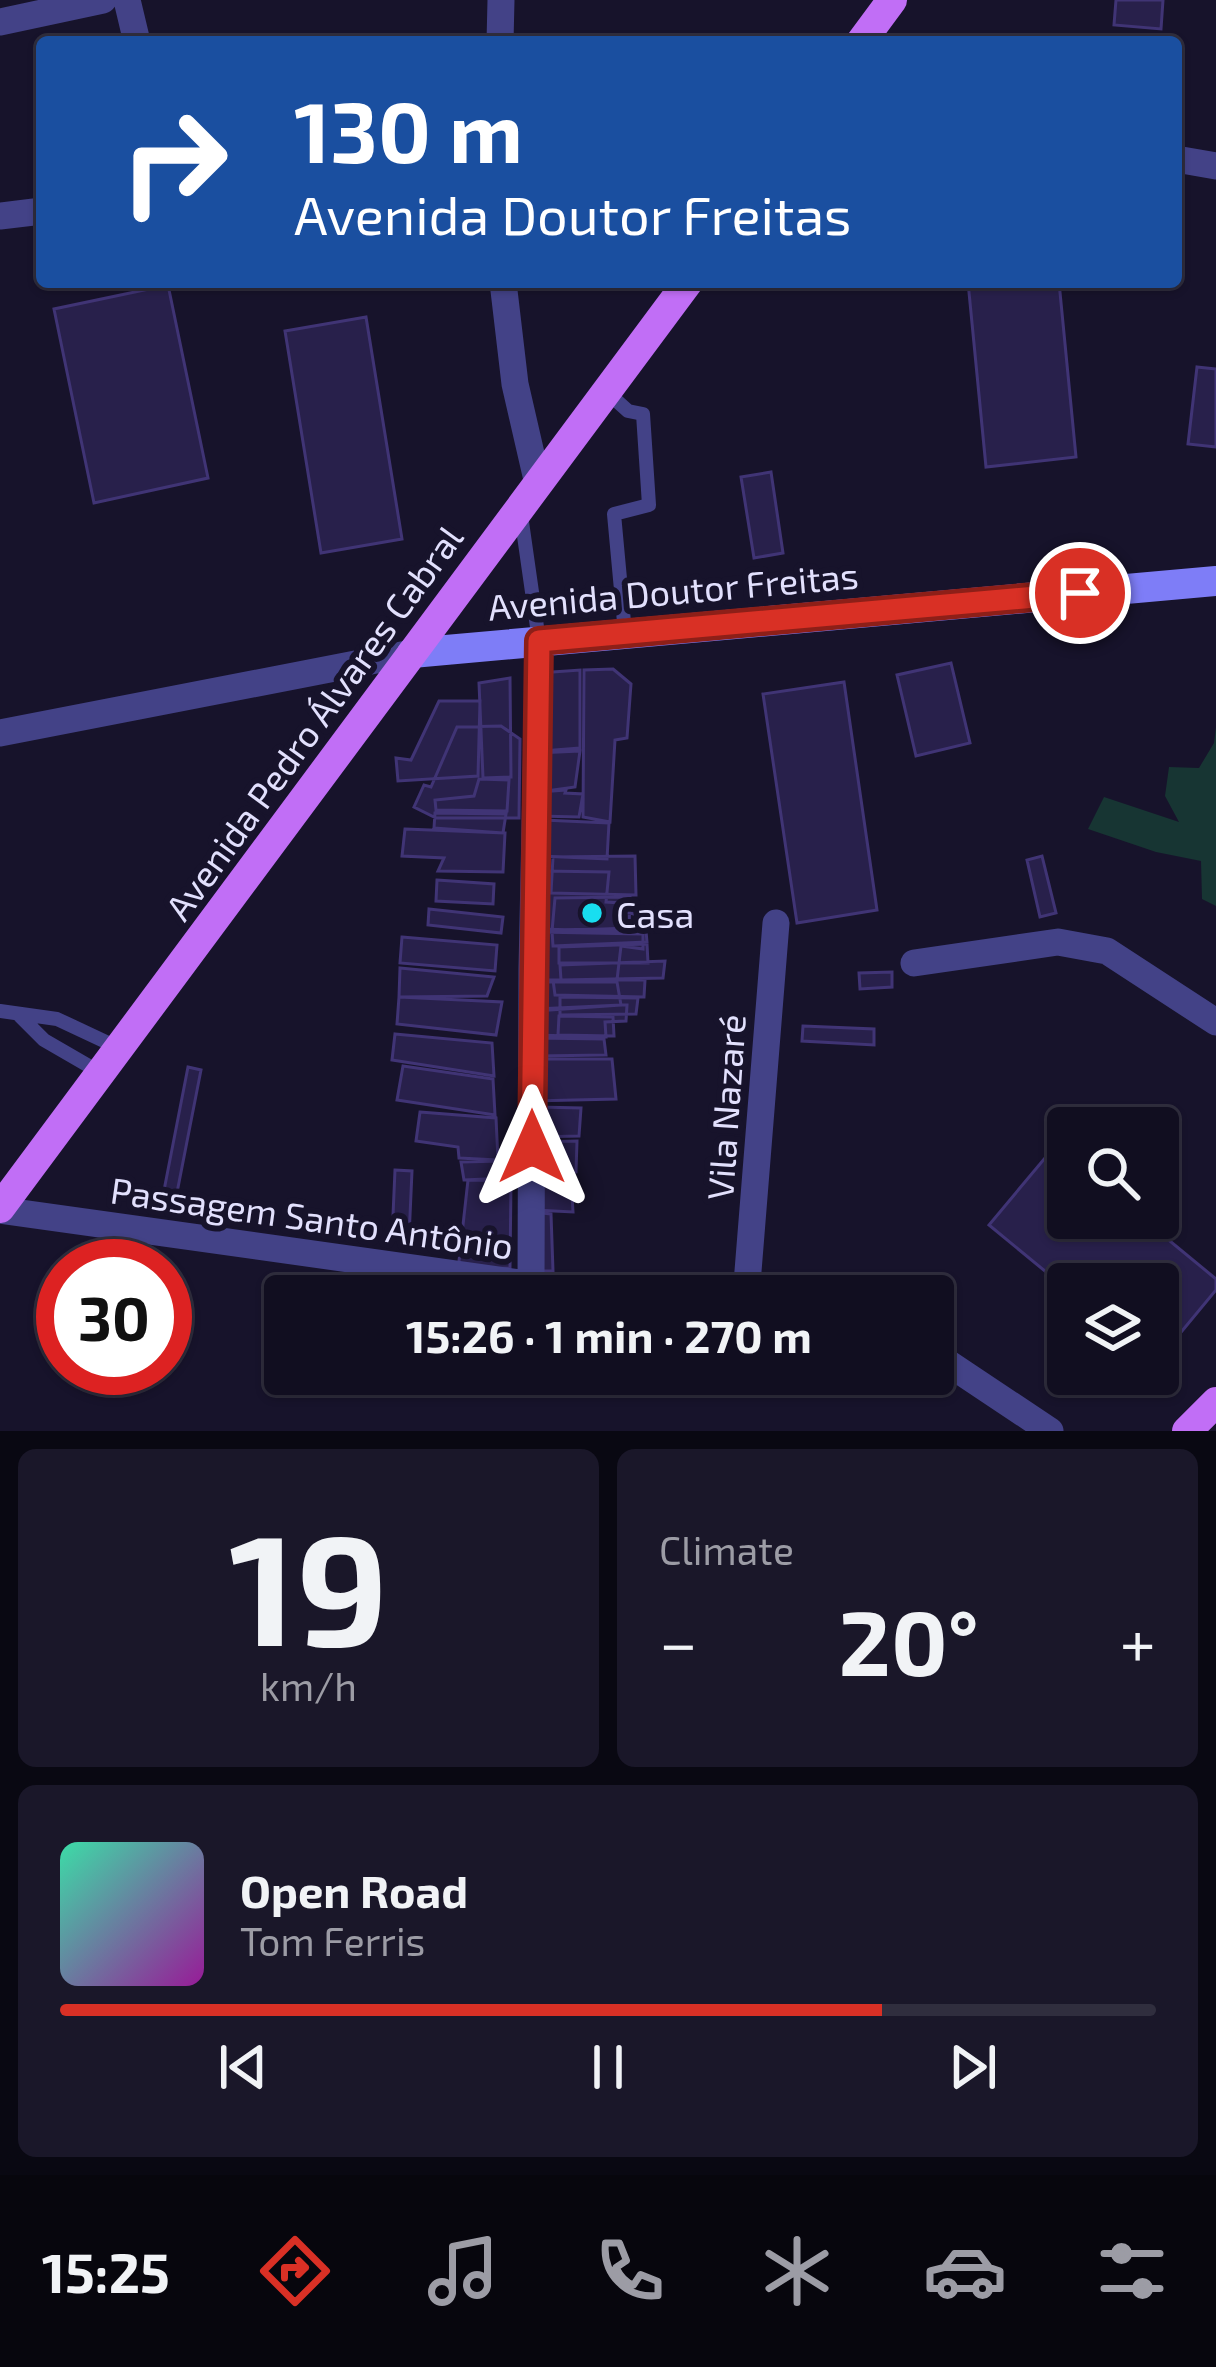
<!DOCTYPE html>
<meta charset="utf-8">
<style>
body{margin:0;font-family:"Exo 2",sans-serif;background:#1a1729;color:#f1f3f6;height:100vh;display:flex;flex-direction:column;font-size:45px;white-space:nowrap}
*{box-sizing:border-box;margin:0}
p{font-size:39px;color:#9c9ca5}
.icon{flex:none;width:66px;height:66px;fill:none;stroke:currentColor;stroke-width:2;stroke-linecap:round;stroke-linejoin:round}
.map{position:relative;height:1431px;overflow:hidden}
.side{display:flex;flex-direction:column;gap:18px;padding:18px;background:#090812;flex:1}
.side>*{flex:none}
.guide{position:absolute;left:36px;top:36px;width:1146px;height:252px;border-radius:12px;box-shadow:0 3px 9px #0004,0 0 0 3px #302e3e;background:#1a4fa0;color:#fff;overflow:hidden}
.tools{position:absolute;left:1047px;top:1107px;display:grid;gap:24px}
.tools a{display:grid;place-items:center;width:132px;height:132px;border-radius:12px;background:#110e20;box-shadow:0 3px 9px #0004,0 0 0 3px #302e3e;font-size:60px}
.speed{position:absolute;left:36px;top:1239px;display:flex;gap:24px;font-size:60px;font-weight:700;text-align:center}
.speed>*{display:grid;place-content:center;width:156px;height:156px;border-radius:50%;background:#110e20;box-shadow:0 3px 9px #0004,0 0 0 3px #302e3e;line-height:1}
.speed .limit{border:18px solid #d22;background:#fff;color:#111}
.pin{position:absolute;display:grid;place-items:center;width:102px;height:102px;color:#fff;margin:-51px;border:6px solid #fff;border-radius:50%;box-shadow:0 3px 12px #0007}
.me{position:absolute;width:132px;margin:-66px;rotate:0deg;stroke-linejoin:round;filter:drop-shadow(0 0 9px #0008)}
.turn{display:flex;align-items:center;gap:42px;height:252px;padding:0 60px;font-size:54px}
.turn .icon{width:156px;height:156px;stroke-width:2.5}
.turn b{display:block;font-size:84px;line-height:102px}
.big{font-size:90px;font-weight:700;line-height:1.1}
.side .tile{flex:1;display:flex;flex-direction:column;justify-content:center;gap:18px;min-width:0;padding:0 42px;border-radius:18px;background:#1a1729}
.side .dial{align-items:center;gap:0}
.dial b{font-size:156px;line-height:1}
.song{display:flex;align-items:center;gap:36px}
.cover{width:144px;height:144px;border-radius:18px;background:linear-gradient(135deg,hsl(160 70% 55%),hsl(300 70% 35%))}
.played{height:12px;border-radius:6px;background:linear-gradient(90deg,#d93025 75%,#302e3e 75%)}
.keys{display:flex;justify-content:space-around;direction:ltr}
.heat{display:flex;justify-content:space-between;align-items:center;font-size:66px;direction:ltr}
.side .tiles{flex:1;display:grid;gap:18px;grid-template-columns:1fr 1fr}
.tile:last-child{grid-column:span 2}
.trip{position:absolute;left:264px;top:1275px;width:690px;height:120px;border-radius:12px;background:#110e20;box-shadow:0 3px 9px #0004,0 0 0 3px #302e3e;font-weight:700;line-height:120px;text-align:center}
.tabs{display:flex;height:192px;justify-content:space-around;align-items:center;background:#07060d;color:#9c9ca5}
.tabs .icon{width:84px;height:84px}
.tabs .selected{color:#d93025}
.tabs b{font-size:54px;color:#f1f3f6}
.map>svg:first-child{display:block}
.green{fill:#173533}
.building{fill:#28204b;stroke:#403475;stroke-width:3}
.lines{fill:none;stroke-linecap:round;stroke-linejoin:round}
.service{stroke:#434287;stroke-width:14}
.minor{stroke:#434287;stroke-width:27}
.secondary{stroke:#7e7df7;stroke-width:30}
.primary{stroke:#c16ef6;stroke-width:30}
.route-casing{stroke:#8d1f18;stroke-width:30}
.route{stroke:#d93025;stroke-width:21}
.poi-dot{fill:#18def0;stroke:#17132b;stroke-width:4.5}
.labels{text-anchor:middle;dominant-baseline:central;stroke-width:12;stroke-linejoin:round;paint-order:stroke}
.street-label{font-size:36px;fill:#e2e0fd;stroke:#17132b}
.poi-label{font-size:36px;fill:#e2e0fd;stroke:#17132b;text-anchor:start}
</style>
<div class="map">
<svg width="1216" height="1431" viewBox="0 0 1216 1431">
<rect width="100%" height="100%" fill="#17132b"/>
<!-- green -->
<path class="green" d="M1216 727V906L1202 899 1201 861 1156 852 1088 829 1104 797 1179 822 1165 796 1169 767 1199 768 1214 743Z"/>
<!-- building -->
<path class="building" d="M1116 0H1163L1161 29 1114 25Z
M968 282H1059L1076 457 986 467Z
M168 285 208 478 94 503 54 309Z
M366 317 402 539 321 553 285 331Z
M1197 367 1216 369V447L1188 444Z
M771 472 783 553 754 558 741 477Z
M951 663 970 743 916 756 897 675Z
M613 669 631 684 627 738 615 740 610 822 583 817 584 670Z
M580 670V748L542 751 539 673Z
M510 678 511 777 483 778 479 683Z
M844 682 877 910 797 923 763 694Z
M439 701H480L478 776 398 781 396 758 411 760Z
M501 726 520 739 519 818H436L414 807 424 785 431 787 457 727Z
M580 751 575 787 539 792 537 753Z
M479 779 509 780 507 811 436 810 435 800 474 796Z
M566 790 565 793 583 794 579 817 538 816 539 792Z
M435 813 506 814 503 833 434 828Z
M543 820 609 823 607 859 541 856Z
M405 829 505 833 503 872 438 871 444 858 402 856Z
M635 856 636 895 551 893 553 857Z
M1042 856 1056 913 1040 917 1027 860Z
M542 871 609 872 606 902 637 904 634 914 624 912 621 931 536 929Z
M437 880 494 884 493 904 436 901Z
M630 897 629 928 552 931 555 898Z
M429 909 503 917 501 933 428 925Z
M634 928V932L646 931 647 942 553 946 552 931Z
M537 932 643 934V949L621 946 617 980H535Z
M402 937 497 945 495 971 400 963Z
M647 944 648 963H559V947Z
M665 961 663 978 561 980 560 965Z
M400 968 494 977 487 996 399 997Z
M892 972V987L860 989 859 973Z
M553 980H645L644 997 555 995Z
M535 982H617L621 1005 536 1009Z
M399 997 502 1002 496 1035 397 1024Z
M560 997 638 998 636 1014 560 1015Z
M621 1005H627L626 1021 605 1022 606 1037 535 1035 536 1011Z
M559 1016 613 1017 614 1036 558 1035Z
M803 1026 874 1029V1045L802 1041Z
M395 1034 492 1043 494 1076 392 1060Z
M535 1038 604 1039 606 1055 536 1056Z
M532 1059H612L616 1099 532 1101Z
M403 1066 493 1079 495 1115 397 1100Z
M188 1067 201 1070 173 1213 160 1211Z
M537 1107 581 1108 579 1136 535 1137Z
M420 1112 496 1118 498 1160 459 1158 458 1147 416 1141Z
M577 1141 576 1172 536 1176V1142Z
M1055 1146 1068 1157V1218H1142L1216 1279V1290L1158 1360V1284H1068V1290L989 1225Z
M503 1161 506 1178 464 1180 461 1162Z
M395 1170 412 1171 409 1238H392Z
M571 1177 573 1212 535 1210 536 1179Z
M468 1180 511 1181 510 1268 458 1270Z
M533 1212 551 1214 553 1271H535Z"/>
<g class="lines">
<!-- service -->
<path class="service" d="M608 393 628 411 643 414 649 505 614 514 625 633
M521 515 539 641
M0 1011 57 1019 121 1049
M18 1014 44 1040 101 1073"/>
<!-- minor -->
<path class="minor" d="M127 0 137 42
M0 22 103 0
M500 42 501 0
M1176 159 1216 166
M0 216 42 211
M503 282 515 384 538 484
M0 733 412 653
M914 963 1058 942 1107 951 1216 1022
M0 1210 613 1296
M531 1285 532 968 539 641
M746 1296 776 923
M933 1353 1050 1431"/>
<!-- secondary -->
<path class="secondary" d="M412 653 1216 581"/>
<!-- primary -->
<path class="primary" d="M861 42 892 0
M0 1208 688 282
M1187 1431 1216 1402"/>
</g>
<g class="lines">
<defs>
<path id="route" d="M532 1147 539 641 1080 593"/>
</defs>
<!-- route casing -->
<use href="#route" class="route-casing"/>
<!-- route -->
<use href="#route" class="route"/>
</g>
<!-- markers -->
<circle class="poi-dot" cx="592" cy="913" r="12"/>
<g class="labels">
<!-- street labels -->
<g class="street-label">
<text transform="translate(673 590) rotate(-5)">Avenida Doutor Freitas</text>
<text transform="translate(313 722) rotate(-54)">Avenida Pedro Álvares Cabral</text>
<text transform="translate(725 1107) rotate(-86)">Vila Nazaré</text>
<text transform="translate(312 1217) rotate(8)">Passagem Santo Antônio</text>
</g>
<!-- poi labels -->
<g class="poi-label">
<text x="616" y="913">Casa</text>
</g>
</g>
</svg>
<div class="tools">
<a><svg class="icon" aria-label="search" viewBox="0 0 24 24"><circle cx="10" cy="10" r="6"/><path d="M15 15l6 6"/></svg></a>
<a><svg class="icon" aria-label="layers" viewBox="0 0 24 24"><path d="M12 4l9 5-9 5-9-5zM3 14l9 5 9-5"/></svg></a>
</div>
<div class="speed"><div class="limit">30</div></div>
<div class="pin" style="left:1080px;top:593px;background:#d93025"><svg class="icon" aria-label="arrive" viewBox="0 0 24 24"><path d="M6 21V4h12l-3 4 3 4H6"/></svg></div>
<svg class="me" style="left:532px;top:1147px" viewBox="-20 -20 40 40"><path d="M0-17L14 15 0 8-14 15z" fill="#d93025" stroke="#fff" stroke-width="4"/></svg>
<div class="trip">15:26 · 1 min · 270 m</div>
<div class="guide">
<div class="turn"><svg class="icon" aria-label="right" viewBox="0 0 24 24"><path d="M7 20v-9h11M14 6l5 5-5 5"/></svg><div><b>130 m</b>Avenida Doutor Freitas</div></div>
</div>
</div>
<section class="side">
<div class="tiles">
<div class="tile dial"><b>19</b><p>km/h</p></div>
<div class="tile"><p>Climate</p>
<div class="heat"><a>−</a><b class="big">20°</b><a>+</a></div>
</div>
<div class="tile">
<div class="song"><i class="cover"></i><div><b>Open Road</b><p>Tom Ferris</p></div></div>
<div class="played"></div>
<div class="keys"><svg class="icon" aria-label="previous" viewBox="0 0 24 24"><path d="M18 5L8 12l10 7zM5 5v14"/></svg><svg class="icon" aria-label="pause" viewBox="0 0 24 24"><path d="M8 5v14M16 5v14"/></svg><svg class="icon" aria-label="next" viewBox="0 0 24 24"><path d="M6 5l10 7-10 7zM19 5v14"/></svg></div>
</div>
</div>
</section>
<nav class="tabs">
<b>15:25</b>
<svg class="icon selected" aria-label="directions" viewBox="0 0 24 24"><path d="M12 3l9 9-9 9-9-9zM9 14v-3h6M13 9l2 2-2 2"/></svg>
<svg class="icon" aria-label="music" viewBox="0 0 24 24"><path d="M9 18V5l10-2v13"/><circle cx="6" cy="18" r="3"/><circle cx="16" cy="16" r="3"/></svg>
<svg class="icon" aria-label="phone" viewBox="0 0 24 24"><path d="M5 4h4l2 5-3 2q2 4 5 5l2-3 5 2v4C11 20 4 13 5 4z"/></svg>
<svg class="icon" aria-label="climate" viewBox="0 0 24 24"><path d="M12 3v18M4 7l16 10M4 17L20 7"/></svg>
<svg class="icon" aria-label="car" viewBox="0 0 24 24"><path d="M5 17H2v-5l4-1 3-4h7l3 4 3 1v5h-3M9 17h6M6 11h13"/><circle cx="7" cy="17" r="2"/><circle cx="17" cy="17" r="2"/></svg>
<svg class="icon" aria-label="filters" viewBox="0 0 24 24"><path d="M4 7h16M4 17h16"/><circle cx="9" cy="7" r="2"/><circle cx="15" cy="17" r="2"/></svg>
</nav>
